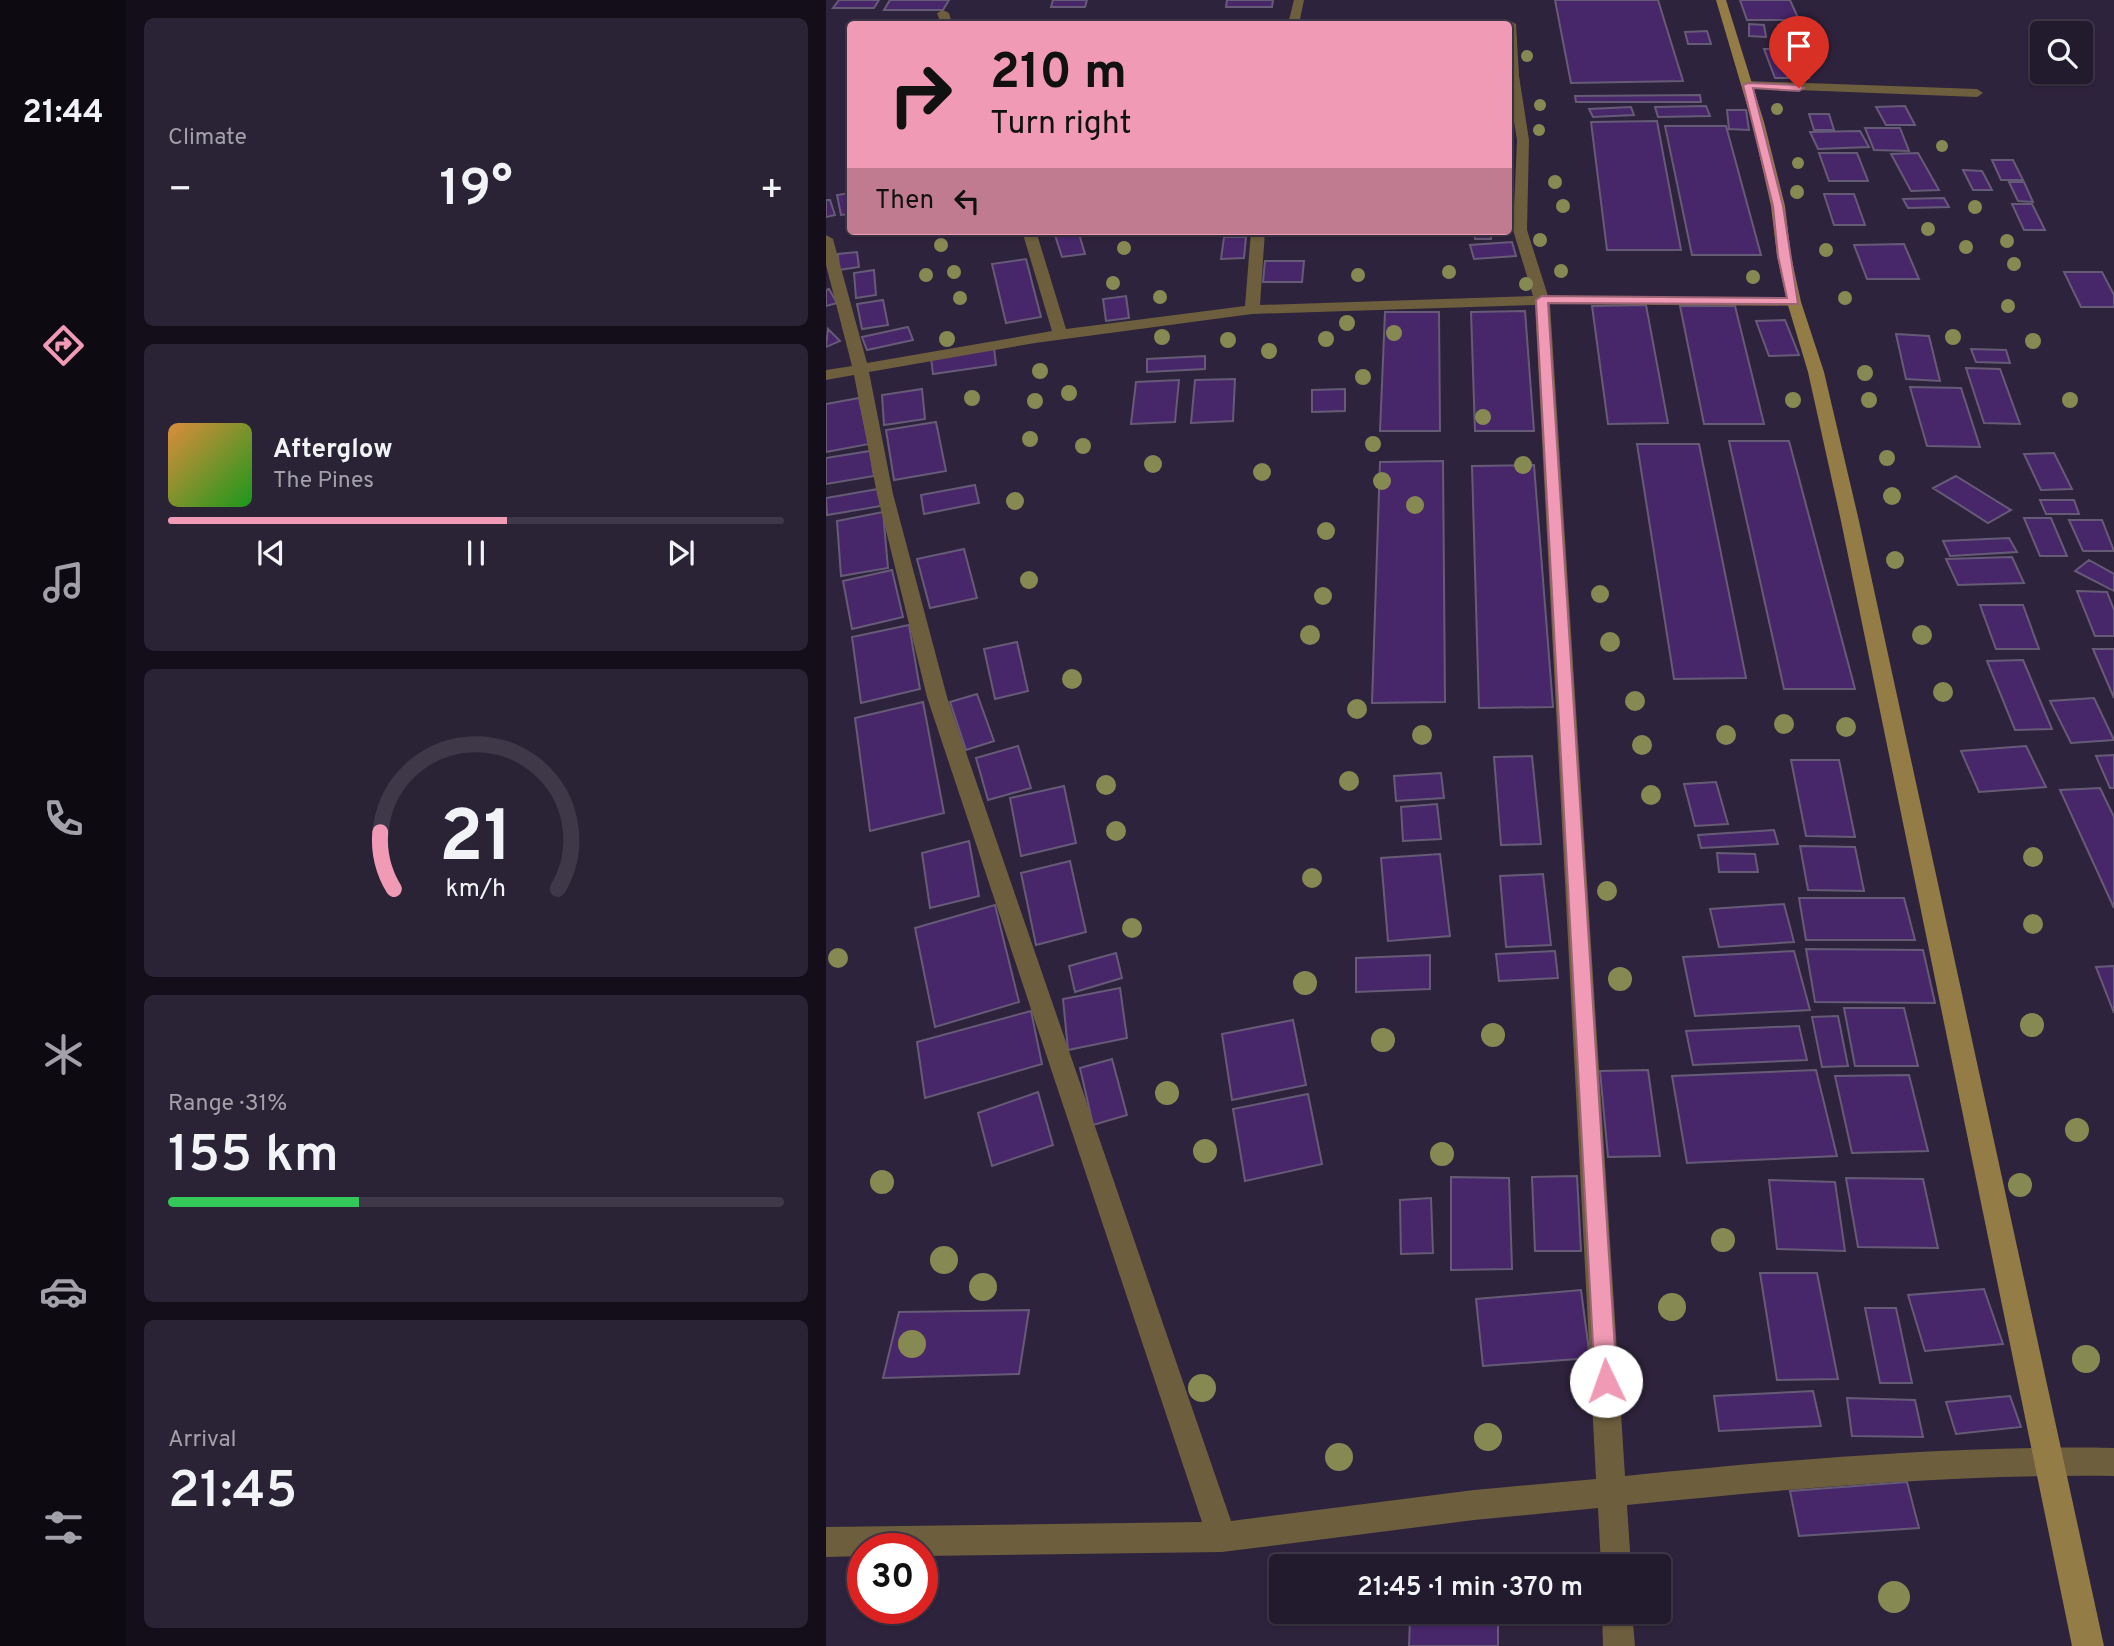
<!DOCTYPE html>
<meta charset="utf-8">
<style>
body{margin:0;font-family:Overpass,sans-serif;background:#2a2335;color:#f1f3f6;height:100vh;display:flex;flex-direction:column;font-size:26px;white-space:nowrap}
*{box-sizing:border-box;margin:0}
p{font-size:23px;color:#a2a1aa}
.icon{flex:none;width:38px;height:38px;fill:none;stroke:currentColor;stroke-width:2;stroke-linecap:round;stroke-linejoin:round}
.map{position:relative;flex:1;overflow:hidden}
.drawer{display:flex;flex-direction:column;gap:18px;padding:18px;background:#130e19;width:700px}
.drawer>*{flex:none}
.banner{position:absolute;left:21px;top:21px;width:665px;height:214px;border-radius:7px;box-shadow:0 2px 5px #0004,0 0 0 2px #3f3849;background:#f09ab5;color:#111;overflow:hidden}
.tools{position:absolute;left:1204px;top:21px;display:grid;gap:14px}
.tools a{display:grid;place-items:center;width:63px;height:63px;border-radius:7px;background:#221a2d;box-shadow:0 2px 5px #0004,0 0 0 2px #3f3849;font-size:35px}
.speed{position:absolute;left:21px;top:1533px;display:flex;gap:14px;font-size:35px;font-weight:700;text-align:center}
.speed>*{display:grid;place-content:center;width:91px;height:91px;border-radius:50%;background:#221a2d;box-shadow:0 2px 5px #0004,0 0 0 2px #3f3849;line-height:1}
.speed .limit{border:10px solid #d22;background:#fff;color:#111}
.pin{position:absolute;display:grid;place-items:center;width:60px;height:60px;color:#fff;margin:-72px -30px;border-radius:50% 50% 50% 0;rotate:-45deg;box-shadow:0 0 7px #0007}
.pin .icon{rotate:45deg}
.me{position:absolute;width:77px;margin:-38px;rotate:357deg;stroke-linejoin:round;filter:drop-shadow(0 0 5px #0008)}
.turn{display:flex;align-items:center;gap:24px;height:147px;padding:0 28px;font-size:32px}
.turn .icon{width:91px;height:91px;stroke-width:2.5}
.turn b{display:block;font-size:49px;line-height:60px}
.then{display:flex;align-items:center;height:66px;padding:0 28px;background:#0003;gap:14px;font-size:26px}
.big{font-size:52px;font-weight:600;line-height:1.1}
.drawer .card{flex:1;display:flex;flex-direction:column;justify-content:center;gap:10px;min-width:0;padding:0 24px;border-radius:10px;background:#2a2335}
.drawer .dial{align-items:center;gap:0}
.dial svg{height:182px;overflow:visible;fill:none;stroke:#3f3849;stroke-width:7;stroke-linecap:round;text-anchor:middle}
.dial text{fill:#f1f3f6;stroke:none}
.song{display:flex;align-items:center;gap:21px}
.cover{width:84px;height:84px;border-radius:10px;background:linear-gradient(135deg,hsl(30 70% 55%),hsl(120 70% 35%))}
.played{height:7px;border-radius:4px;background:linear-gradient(90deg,#f09ab5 55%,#3f3849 55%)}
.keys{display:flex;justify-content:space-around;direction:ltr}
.heat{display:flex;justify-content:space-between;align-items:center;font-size:38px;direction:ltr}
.charge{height:10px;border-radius:5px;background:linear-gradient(90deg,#34c759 31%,#3f3849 0)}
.trip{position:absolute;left:443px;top:1554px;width:402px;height:70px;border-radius:7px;background:#221a2d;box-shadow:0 2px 5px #0004,0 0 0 2px #3f3849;font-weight:600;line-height:70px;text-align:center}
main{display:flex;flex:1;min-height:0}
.tabs{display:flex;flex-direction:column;width:126px;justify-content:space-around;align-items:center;background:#0e0a12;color:#a2a1aa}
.tabs .icon{width:49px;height:49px}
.tabs .selected{color:#f09ab5}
.tabs b{font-size:32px;color:#f1f3f6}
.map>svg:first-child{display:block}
.building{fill:#48266a;stroke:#665b77;stroke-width:2}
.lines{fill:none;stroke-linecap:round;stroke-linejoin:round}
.street{fill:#6d5e3d;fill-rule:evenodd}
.secondary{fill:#937c45;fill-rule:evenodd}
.tree{fill:#868952}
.route{fill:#f09ab5;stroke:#9c6476;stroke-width:2}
</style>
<main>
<nav class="tabs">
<b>21:44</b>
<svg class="icon selected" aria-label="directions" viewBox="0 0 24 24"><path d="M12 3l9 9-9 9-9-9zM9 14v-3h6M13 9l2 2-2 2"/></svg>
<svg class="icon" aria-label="music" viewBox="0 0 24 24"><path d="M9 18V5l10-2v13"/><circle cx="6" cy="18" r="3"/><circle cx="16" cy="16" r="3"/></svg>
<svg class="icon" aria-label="phone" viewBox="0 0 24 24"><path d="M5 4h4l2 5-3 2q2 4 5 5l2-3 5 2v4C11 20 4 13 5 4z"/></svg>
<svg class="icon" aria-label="climate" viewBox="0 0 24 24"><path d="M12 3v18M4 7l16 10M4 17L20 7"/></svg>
<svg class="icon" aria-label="car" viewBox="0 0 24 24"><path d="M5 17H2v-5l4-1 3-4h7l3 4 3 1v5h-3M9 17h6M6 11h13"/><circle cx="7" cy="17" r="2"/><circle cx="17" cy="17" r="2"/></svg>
<svg class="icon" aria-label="filters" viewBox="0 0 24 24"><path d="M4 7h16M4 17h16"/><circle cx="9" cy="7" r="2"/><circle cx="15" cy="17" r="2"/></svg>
</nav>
<section class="drawer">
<div class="card"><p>Climate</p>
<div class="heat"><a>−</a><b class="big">19°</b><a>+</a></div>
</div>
<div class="card">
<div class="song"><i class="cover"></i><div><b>Afterglow</b><p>The Pines</p></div></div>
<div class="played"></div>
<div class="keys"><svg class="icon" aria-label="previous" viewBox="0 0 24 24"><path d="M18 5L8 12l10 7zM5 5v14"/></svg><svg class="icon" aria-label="pause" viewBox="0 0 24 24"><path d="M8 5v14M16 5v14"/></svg><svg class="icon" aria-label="next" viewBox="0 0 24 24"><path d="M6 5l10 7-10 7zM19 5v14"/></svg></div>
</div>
<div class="card dial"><svg viewBox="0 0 100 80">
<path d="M14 69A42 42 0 1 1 86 69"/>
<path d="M14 69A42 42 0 0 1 8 44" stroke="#f09ab5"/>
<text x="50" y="56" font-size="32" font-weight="700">21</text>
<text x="50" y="72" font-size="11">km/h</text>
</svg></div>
<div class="card"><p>Range · 31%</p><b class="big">155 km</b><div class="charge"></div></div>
<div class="card"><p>Arrival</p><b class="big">21:45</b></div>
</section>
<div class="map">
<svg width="1288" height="1646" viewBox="0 0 1288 1646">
<rect width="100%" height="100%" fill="#2e233c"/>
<!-- building -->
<path class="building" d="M13 0H53L48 8H7Z
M64 0H123L117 10H58Z
M227 0H261L259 7H225Z
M401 0H447L446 7H400Z
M729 0H832L857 81 745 83Z
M914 0H964L973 20H921Z
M979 22 986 30 960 32 953 25Z
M923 24 938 25 940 37 923 36Z
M881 31 885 44H862L859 32Z
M938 49H971L983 78H949Z
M874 95 875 102H750L749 96Z
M880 106 884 116 832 117 829 107Z
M1079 106 1089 125H1060L1050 107Z
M805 107 808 115 767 117 763 109Z
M901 110H920L923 130 903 129Z
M983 114H1003L1008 130H988Z
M831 121 855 250H781L765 122Z
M839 126H900L935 255H866Z
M1039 128H1074L1083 151 1048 150Z
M1034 131 1043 147 992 149 984 132Z
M993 153H1031L1042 181H1003Z
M1092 153 1113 190 1085 191 1065 154Z
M1166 160H1187L1197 180H1175Z
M1137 170 1156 171 1166 190H1147Z
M1183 182H1198L1207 202 1192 201Z
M24 193V214L15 215 11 195Z
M998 194H1028L1039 225H1008Z
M1118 198 1123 207 1082 208 1077 199Z
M0 200H4L9 215 0 217Z
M1186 204H1206L1219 230H1198Z
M252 231 259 254 236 257 228 232Z
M648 231H665V239H649Z
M398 237H420L418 258 395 259Z
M686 242 690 256 648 259 644 245Z
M1078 244 1093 279H1041L1028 245Z
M31 252 33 267 13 270 12 254Z
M200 259 215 317 180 323 166 264Z
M439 261H478L476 282H437Z
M48 270 50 295 30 298 28 273Z
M1238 272H1276L1288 295V307H1255Z
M3 289 11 303 0 306V290Z
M300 296 303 318 280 321 277 299Z
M57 300 62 325 36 329 31 304Z
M820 305 842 423 782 424 766 306Z
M854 306H909L938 424H878Z
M699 311 708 431H649L645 312Z
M559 312H613L614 431H554Z
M959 320 973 355 943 356 930 321Z
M82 327 87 340 41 350 36 337Z
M2 329 14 341 0 347Z
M1070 334 1103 336 1114 381 1080 379Z
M168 348 170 365 107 374 105 358Z
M1145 349 1180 350 1184 363 1150 362Z
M379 356V369L321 372V359Z
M1140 368 1174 369 1194 424 1158 423Z
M409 379 407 421 365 423 369 380Z
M353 380 349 422 305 424 310 382Z
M1084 387 1135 388 1154 447 1101 446Z
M96 389 99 419 58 425 56 395Z
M519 389V411L486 412V390Z
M33 398 43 444 0 452V404Z
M110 422 120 471 68 480 60 430Z
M903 441H963L1029 689H958Z
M811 444H873L920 678 848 679Z
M44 451 48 476 0 484V458Z
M1228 453 1246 489 1215 490 1198 454Z
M617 461 619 702 546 703 554 462Z
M708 465 727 707 653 708 646 466Z
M1130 476 1185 510 1162 523 1107 488Z
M149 485 153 503 98 514 95 495Z
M52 489 55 506 1 515 0 498Z
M1214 500H1248L1253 514H1220Z
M57 512 62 568 15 576 11 521Z
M1198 518H1225L1241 556H1214Z
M1243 520H1276L1288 551H1257Z
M1183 538 1191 552 1124 556 1117 541Z
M138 549 151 598 104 608 91 559Z
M1186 557 1198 583 1132 585 1120 559Z
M1263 560 1288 574V591L1249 571Z
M66 570 77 617 26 629 17 581Z
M1251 591 1281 592 1288 610V636H1269Z
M1154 605H1197L1213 649H1170Z
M83 625 94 689 35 703 26 637Z
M191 642 202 691 169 699 158 649Z
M1267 649H1288V698Z
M1197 660 1226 729 1189 730 1161 661Z
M151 694 168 741 140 750 124 702Z
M1268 698 1288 740 1245 743 1224 701Z
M97 702 118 813 44 831 29 718Z
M192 746 205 788 162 800 150 758Z
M1200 746 1220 787 1153 792 1135 751Z
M1288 755V788H1284L1270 756Z
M706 756 715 844 675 845 668 757Z
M965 760H1013L1029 837 980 836Z
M615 773 618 798 570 801 568 776Z
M890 782 902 824 869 826 858 784Z
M238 786 250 843 195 856 184 798Z
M1274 788 1288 817V908L1234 790Z
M611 804 615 839 577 841 575 807Z
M948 830 952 844 875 848 872 835Z
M143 841 153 896 104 908 96 853Z
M974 846 1029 847 1038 891 982 890Z
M891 853 929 854 932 872H893Z
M614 854 624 936 562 941 555 858Z
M244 861 260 932 210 945 195 873Z
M717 874 725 945 680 947 674 876Z
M973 898H1078L1089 940H980Z
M958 904 968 942 893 947 884 909Z
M169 905 193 1002 109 1027 89 928Z
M980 949 1097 950 1109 1003 989 1002Z
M729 951 732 978 673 981 670 954Z
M968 951 984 1010 869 1016 857 957Z
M290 953 296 978 249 992 243 966Z
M604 955V989L530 992V958Z
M1288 966V1013L1270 967Z
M294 988 301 1038 242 1050 237 999Z
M1018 1008H1078L1092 1066H1029Z
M205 1011 216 1064 99 1098 91 1042Z
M1012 1016 1022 1066 996 1067 986 1017Z
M467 1020 480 1085 406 1100 396 1034Z
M973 1026 981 1060 867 1065 860 1031Z
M286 1059 301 1115 267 1125 254 1068Z
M822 1070 834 1156 782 1157 774 1071Z
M990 1070 1011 1156 861 1163 846 1076Z
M1083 1075 1102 1151 1026 1153 1009 1076Z
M212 1092 227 1145 166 1166 152 1113Z
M482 1094 496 1164 419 1181 407 1109Z
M751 1176 755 1251H709L706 1177Z
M625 1177 683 1178 686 1269 625 1270Z
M1020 1178 1097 1179 1112 1248 1032 1247Z
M943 1180 1009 1182 1019 1251 951 1249Z
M605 1198 607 1253 575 1254 574 1200Z
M934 1273H991L1012 1379 951 1380Z
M1158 1289 1177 1344 1099 1351 1082 1295Z
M755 1290 764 1358 657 1366 650 1299Z
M1039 1308H1070L1086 1383H1054Z
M203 1310 193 1374 57 1378 73 1312Z
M987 1391 995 1426 893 1431 888 1396Z
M1184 1396 1195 1427 1130 1434 1120 1402Z
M1021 1398 1089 1400 1097 1437 1026 1436Z
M1081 1482 1093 1528 973 1536 964 1491Z
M604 1612H672V1646H583L584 1619H604Z"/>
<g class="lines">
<!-- street -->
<path class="street" d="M468 0H478L473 24H462Z
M117 10 123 13 126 24H115L111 13Z
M684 21 690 24 693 76 703 140 701 230 722 296 968 298 975 302 968 306 724 304 799 1476C961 1460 1125 1445 1288 1448V1476C1126 1474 962 1489 801 1505L805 1566H775L772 1508 648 1520 396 1552 96 1556V1549H37V1556L0 1557V1527L376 1522 101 697 51 494 28 375 0 380V370L26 366 0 265V235L7 239 41 363 226 331 196 231H210L240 329 419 306 425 231H439L434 305 707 296 687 230 691 140 682 86V24H678ZM709 305 770 1479 648 1490 405 1521 121 697 67 494 43 372 209 343 426 314Z
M921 81 1151 89 1157 93 1151 97 917 88V82Z
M776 1612H806L809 1646H777Z"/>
<!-- secondary -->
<path class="secondary" d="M890 0H900L938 122 959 206 965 256 975 302 998 372 1033 521 1278 1646H1246L1015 521 982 372 961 302 951 256 945 206 926 122Z"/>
</g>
<!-- trees -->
<g class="tree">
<circle cx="701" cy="56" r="6"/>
<circle cx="714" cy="105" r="6"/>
<circle cx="951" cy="109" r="6"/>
<circle cx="713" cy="130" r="6"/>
<circle cx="1116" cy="146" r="6"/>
<circle cx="972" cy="163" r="6"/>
<circle cx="729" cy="182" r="7"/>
<circle cx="971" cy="192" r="7"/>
<circle cx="737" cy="206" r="7"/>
<circle cx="1149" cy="207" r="7"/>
<circle cx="1102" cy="229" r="7"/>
<circle cx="714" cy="240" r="7"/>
<circle cx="1181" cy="241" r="7"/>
<circle cx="115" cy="245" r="7"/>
<circle cx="1140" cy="247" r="7"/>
<circle cx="298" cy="248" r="7"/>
<circle cx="1000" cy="250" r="7"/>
<circle cx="1188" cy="264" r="7"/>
<circle cx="735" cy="271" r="7"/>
<circle cx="128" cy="272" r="7"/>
<circle cx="623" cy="272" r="7"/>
<circle cx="100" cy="275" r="7"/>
<circle cx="532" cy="275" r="7"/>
<circle cx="927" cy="277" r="7"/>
<circle cx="287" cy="283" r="7"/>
<circle cx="700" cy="284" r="7"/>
<circle cx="334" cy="297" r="7"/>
<circle cx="134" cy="298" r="7"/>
<circle cx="1019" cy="298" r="7"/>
<circle cx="1182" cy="306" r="7"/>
<circle cx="521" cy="323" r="8"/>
<circle cx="568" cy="333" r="8"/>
<circle cx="336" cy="337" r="8"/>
<circle cx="1127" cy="337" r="8"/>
<circle cx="121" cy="339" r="8"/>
<circle cx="500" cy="339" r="8"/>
<circle cx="402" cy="340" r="8"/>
<circle cx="1207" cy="341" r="8"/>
<circle cx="443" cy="351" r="8"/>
<circle cx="214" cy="371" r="8"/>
<circle cx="1039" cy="373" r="8"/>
<circle cx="537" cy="377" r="8"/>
<circle cx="243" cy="393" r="8"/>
<circle cx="146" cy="398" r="8"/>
<circle cx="967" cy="400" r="8"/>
<circle cx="1043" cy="400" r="8"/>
<circle cx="1244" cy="400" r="8"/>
<circle cx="209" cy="401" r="8"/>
<circle cx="657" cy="417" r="8"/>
<circle cx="204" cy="439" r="8"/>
<circle cx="547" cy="444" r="8"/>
<circle cx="257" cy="446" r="8"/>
<circle cx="1061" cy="458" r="8"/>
<circle cx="327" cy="464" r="9"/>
<circle cx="697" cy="465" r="9"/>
<circle cx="436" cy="472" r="9"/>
<circle cx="556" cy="481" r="9"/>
<circle cx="1066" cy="496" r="9"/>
<circle cx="189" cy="501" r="9"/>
<circle cx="589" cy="505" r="9"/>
<circle cx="500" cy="531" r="9"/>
<circle cx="1069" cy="560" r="9"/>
<circle cx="203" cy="580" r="9"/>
<circle cx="774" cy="594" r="9"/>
<circle cx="497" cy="596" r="9"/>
<circle cx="484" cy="635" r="10"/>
<circle cx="1096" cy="635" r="10"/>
<circle cx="784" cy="642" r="10"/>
<circle cx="246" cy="679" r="10"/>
<circle cx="1117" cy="692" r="10"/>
<circle cx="809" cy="701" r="10"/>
<circle cx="531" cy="709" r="10"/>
<circle cx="958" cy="724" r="10"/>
<circle cx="1020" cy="727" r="10"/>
<circle cx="596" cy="735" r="10"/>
<circle cx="900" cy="735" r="10"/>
<circle cx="816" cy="745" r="10"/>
<circle cx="523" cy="781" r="10"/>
<circle cx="280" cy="785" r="10"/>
<circle cx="825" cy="795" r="10"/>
<circle cx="290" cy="831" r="10"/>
<circle cx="1207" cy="857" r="10"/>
<circle cx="486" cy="878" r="10"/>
<circle cx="781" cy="891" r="10"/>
<circle cx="1207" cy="924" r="10"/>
<circle cx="306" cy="928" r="10"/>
<circle cx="12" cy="958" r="10"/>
<circle cx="794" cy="979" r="12"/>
<circle cx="479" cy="983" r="12"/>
<circle cx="1206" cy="1025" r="12"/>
<circle cx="667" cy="1035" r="12"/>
<circle cx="557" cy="1040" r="12"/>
<circle cx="341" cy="1093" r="12"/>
<circle cx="1251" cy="1130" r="12"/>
<circle cx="379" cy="1151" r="12"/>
<circle cx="616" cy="1154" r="12"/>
<circle cx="56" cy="1182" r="12"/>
<circle cx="1194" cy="1185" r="12"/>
<circle cx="897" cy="1240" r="12"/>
<circle cx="118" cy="1260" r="14"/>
<circle cx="157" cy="1287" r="14"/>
<circle cx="846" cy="1307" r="14"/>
<circle cx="86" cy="1344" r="14"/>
<circle cx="1260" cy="1359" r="14"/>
<circle cx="376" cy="1388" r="14"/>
<circle cx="662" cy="1437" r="14"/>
<circle cx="513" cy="1457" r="14"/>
<circle cx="1068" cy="1597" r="16"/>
</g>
<!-- route -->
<path class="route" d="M922 83 973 85 978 88 973 91 927 88 957 206 972 304 722 303 791 1381 787 1389 780 1392 773 1389 769 1381 710 300 716 296 961 298 952 256 947 206 917 85Z"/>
</svg>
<div class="tools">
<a><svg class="icon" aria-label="search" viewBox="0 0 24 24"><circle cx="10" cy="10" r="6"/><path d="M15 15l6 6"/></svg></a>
</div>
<div class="speed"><div class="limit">30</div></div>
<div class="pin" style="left:973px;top:88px;background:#d93025"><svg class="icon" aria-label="arrive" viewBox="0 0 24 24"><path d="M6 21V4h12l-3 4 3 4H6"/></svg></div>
<svg class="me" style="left:780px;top:1381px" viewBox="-20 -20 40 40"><circle r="19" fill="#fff"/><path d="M0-13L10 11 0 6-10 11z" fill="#f09ab5"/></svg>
<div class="trip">21:45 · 1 min · 370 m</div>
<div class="banner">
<div class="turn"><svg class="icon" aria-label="right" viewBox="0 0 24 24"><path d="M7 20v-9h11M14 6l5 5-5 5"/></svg><div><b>210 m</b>Turn right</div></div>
<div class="then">Then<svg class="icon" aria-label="left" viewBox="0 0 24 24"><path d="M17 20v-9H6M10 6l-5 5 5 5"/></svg></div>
</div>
</div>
</main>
